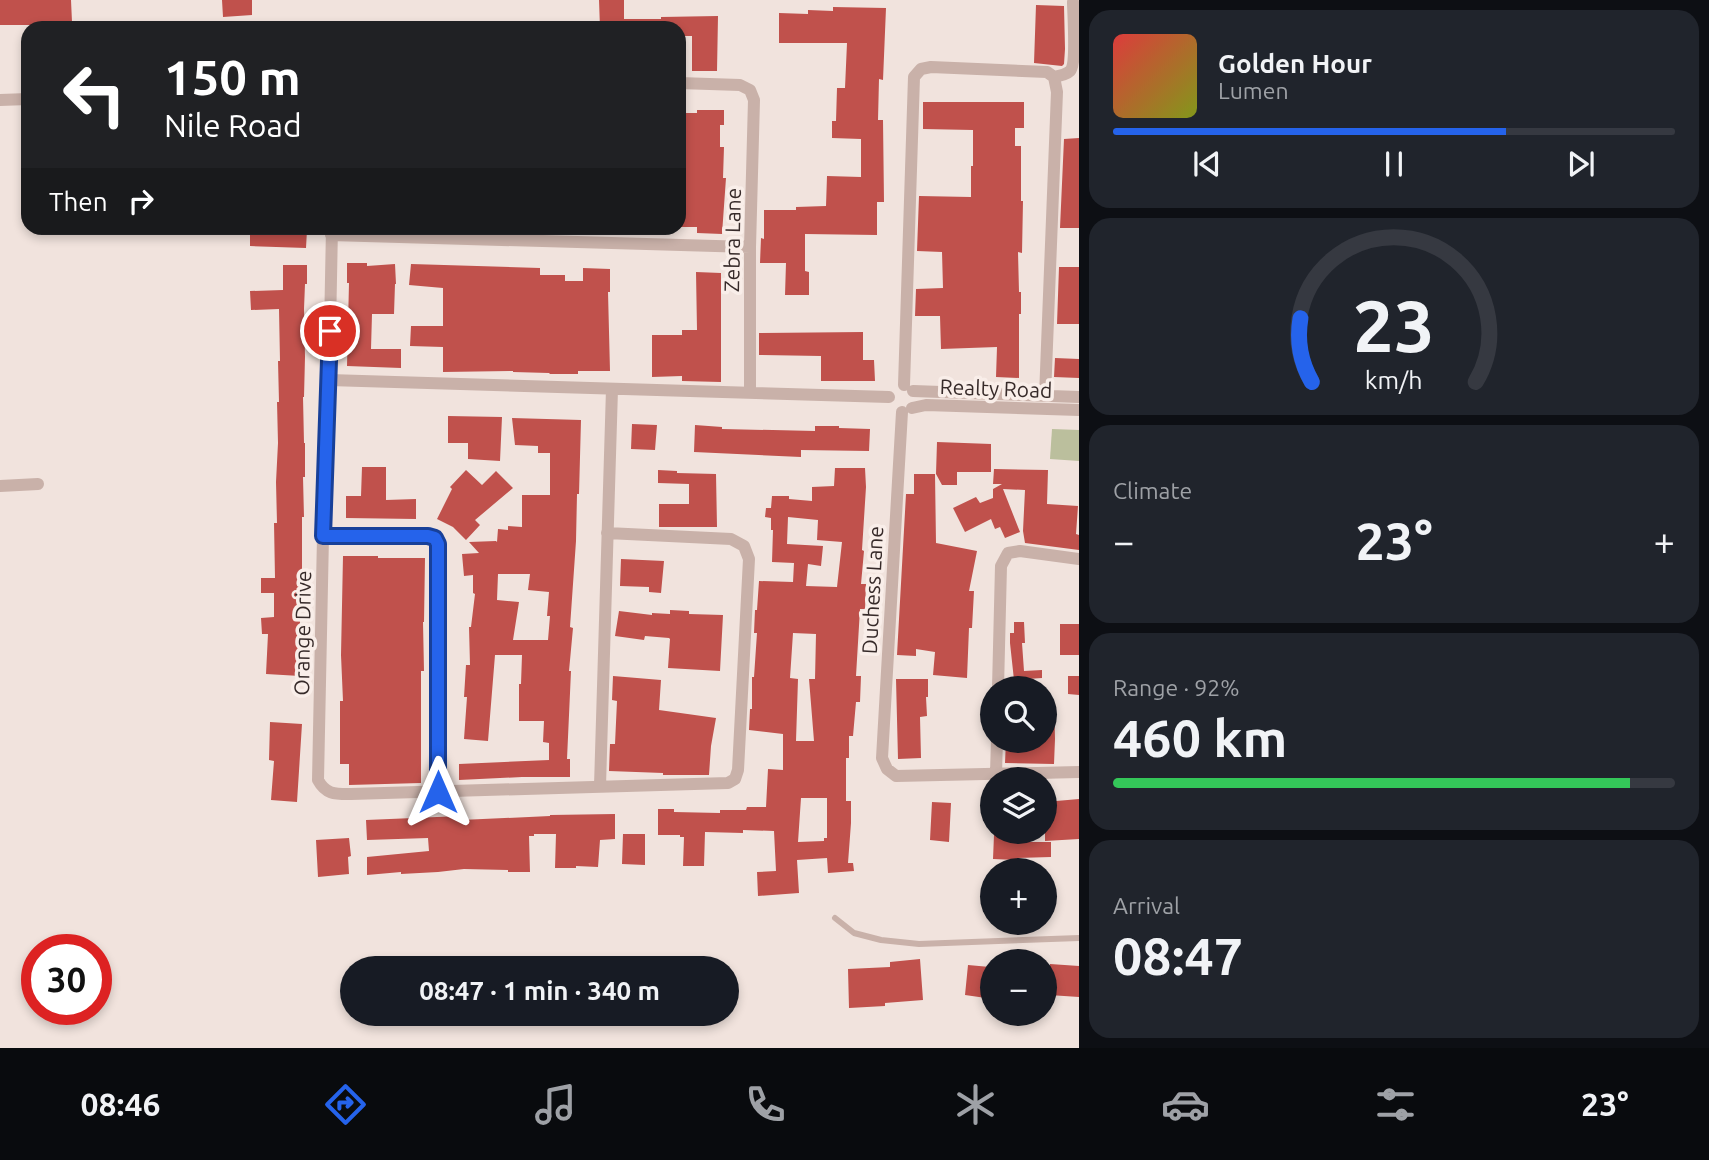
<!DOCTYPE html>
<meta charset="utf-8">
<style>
body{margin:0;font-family:Ubuntu,sans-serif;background:#20242c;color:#f1f3f6;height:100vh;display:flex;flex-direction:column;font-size:26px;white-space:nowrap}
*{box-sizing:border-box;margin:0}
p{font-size:23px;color:#9ea1a6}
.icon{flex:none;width:38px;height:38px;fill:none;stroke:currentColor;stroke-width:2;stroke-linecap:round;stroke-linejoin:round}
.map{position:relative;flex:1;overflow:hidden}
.sheet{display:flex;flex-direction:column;gap:10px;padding:10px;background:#0d0f14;width:630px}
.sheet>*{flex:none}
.guide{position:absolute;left:21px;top:21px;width:665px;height:214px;border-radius:21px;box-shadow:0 4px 10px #0003;background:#202124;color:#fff;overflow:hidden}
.fabs{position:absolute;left:980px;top:676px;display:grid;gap:14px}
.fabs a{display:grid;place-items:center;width:77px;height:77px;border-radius:50%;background:#171b24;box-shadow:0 4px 10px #0003;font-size:35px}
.speed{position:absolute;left:21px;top:934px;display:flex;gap:14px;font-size:35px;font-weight:700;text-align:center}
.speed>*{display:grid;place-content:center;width:91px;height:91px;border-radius:50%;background:#171b24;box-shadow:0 4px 10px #0003;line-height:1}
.speed .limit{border:10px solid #d22;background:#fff;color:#111}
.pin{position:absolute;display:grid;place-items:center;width:60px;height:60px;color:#fff;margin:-30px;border:4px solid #fff;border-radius:50%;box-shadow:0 2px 7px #0007}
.me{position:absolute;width:77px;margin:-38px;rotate:0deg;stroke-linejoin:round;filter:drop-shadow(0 0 5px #0008)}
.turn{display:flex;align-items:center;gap:24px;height:147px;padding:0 28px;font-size:32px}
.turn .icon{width:91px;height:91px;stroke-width:2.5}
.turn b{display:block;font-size:49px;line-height:60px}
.then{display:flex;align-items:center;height:66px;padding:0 28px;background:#0003;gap:14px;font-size:26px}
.big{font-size:52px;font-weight:700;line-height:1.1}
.sheet .card{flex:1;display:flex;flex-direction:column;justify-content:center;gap:10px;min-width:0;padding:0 24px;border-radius:21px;background:#20242c}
.sheet .dial{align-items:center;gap:0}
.dial svg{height:182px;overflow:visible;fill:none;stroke:#363941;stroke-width:7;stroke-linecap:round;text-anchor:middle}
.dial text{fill:#f1f3f6;stroke:none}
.song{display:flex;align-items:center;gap:21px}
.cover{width:84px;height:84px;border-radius:10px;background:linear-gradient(135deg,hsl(0 70% 55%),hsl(70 70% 35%))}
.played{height:7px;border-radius:4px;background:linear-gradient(90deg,#2563eb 70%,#363941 70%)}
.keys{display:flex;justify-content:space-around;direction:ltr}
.heat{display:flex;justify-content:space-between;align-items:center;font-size:38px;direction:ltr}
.charge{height:10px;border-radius:5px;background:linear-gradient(90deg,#34c759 92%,#363941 0)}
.trip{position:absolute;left:340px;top:956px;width:399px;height:70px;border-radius:35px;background:#171b24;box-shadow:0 4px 10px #0003;font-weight:700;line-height:70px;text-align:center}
.dock{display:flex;height:112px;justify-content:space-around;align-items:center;background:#090b0e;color:#9ea1a6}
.dock .icon{width:49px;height:49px}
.dock .selected{color:#2563eb}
.dock b{font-size:32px;color:#f1f3f6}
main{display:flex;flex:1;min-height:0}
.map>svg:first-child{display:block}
.green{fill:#bbbf9d}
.building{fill:#c0514c;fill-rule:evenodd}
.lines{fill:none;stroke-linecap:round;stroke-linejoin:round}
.lane{stroke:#c9b1a9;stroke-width:6}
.street{stroke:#c9b1a9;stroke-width:12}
.route-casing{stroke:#184099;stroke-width:18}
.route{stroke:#2563eb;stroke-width:12}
.labels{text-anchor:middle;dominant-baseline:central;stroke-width:7;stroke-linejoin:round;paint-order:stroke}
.street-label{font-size:21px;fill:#362a29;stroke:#f9eee9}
</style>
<main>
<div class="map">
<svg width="1079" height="1048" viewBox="0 0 1079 1048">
<rect width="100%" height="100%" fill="#f1e3dd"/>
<!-- green -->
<path class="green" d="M1052 429 1079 430V461L1050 459Z"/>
<!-- building -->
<path class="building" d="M0 0H71L72 22 35 23V25H0Z
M222 0H252V15L223 17Z
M599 0H624V19H661V17L718 16 717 71H692V36H679V28H600Z
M1036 5 1064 6 1065 49 1064 64 1062 66 1034 63Z
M833 7 886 8 883 80 879 79 878 120H883L884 202H877V235L805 234V271L809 272V295H785L786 263H760L761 238 764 239V210H796V207L826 206 827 176 861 177V139L832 138V121H836L837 88H845L847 43H779V13L808 14V10L833 11Z
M923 102H1024V128H1015V146H1021V201H1023L1022 253 1018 252 1019 292H1021V314H1019V378L996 377 997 347 941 349 940 316H915L916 289 943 288 942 252 917 251 919 196 971 197V166H973V130L923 129Z
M697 110H724V125H720V147H724L723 178H726L722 234 697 233V227H679V113H697Z
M1079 138V228H1060L1064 139Z
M250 228 307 230 306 248 250 246Z
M347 263H367V266L395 264 396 284H395L394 314H372L371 349H401V368L347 366 349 283H347Z
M411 264 540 268V275H565V281H583V268L610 269V292H608L610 371H578V374H550L549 373 513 372V371L443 372V347L410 346 411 326H443V288L409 285Z
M283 265H307V284H305L304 309 305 357 304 397H303L304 443H305V477H303L304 517H302V597H300V648H302L300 676 266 674 268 634H262L261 618 274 617V593H261V578H275L274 523H277L276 482 278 443 277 402H279L278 361H280L279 309 251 310 250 291 283 290Z
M1059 267H1079V324H1057Z
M696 272 721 273V382L682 381V376L652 377V335H682V330H697Z
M863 332V360H874L875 381H821V356L759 355V333Z
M1055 358 1079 359V378L1054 377Z
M448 416 502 417 500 461 468 459V443H448Z
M512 418 581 420 579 494H577L576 541 570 627 573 628 569 671H571L567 759H570V777H522L459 780V764L549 760V743L543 742 544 721H519V684H521L522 655H495L488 741 464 739 467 697H464L466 665H470L469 627H471L475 594 473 593V575L464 576 462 554 479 553 469 542 496 541 497 542 498 529 508 530V526L522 527V495H550V453H538V446L515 445ZM498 574H530L528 590 549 592 547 616H550L548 640H513L519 602 497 600Z
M632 424 657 425 655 450 631 449Z
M695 425 722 427V429L815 431V426H839V428L870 429 869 451 801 450V457L694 452Z
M937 442 991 444V472H957V485H942L936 474Z
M362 467H386V500L416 499V519L346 518V496H361Z
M835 468H865L866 487 862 550 864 551 861 584H866L865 609H860L856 676H861L860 702H856L853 736H849V758H846V801H851V823L848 863H853L854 871 828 873 827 858 797 860 799 893 758 896 757 872 776 871 774 831 743 830V833L705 832 704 866H683L684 837H680V835H658V809H674V812L720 813V810H746L747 807H766L768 769 783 770V734L749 730 750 709H752V677H754L757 633H754L755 610H757L759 581 793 582 794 563 772 562 773 530H771V518L765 517 766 508H771L772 496H789V499L812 501V487L834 486ZM788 517 818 520 817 540 842 542 837 587 806 586 808 564 821 566 823 546 787 544ZM793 633 816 634 815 679H809L814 741H796L798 679 790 678ZM801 798H827V838H824V841L798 842Z
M994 469 1048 470 1047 504 1078 506 1076 534 1079 535V550L1025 543 1023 531 1025 490 1003 489 1020 532 1005 538 1000 527 995 529 991 519 965 532 953 508 976 497 980 503 993 498V489L1002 484H993Z
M466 470 482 485 496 471 513 488 475 520 480 525 466 540 453 527 437 519 452 489 450 487Z
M658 470 677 471V473L716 474 717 527H659V504H689V484L658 483Z
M914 474H935L936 543 977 551 969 591H974L972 628H969L967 678 933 675 935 652 916 649V656L897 655 906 494H914Z
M343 556H378V558H425L424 622H423L424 671H421V783L349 785V764H340V701H343L341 655Z
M621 559 664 561 661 593 649 592V587L620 586Z
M670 610 689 611V614L723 615 720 671 668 668 670 639 669 638 645 636 644 640 615 636 619 611 652 615V613L670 614Z
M1014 622H1024L1025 643H1022L1024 671 1042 670V678L1014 680 1010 643V633H1014Z
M1060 624H1079V655H1060Z
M613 676 661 680 659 710 716 718 711 746 709 775H663V773L609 771 610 744H615L617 701 612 700Z
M1068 676H1079V695L1068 694Z
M896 679H928V697H926L927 716 920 717 921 758 898 759Z
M1045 700H1054L1055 739 1054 764 1005 763 1006 740H1045Z
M270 722 302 724 297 802 271 800 274 761 269 760Z
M1079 799V839L1045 841V802Z
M932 802 951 803 949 842 930 840Z
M615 814V839L600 840 598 867 576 866V868H555L556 834H534V836H529L530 872H508V870L464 869 438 872 401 874V872L367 875V857L429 851 428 838 367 840 366 820 461 816V820L550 816V815Z
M623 834H645V865L622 864Z
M994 835 1018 837 1017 842H1051V857L1017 858 1016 860 993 859Z
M349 838 351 856 348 857 349 874 318 877 316 840Z
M920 959 923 1000 885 1003V1006L849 1008 848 969 890 967V962Z
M1050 964 1079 966V997L1049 995Z
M968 965 990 967 986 998 965 995Z"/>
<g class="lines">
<!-- lane -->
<path class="lane" d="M835 918 854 933 881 940 919 944 1079 938"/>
<!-- street -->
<path class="street" d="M679 83 740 85 750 90 754 100 750 247V392
M0 100 28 99
M332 228 329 380 323 536 318 780C326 795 336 794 351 794L728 783 735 779 738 770 749 559 744 546 731 539 607 533
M331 235 750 247
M329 380 889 397
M904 385 914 77 921 69 931 67 1047 72 1054 77C1059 76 1067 74 1070 71 1077 64 1073 13 1073 2
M913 391 1079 397
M1045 396 1057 92 1054 77
M912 408 926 405 1079 410
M902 412 882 758 887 769 896 776 1079 772
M0 486 38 484
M323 536H428L435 538 438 544 437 792
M998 688 1001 566 1008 553 1020 551 1079 559
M996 773 997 740
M600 786 612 389"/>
</g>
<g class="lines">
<defs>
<path id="route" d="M330 331 323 536H428L435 538 438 544V792"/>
</defs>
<!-- route casing -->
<use href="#route" class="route-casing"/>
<!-- route -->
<use href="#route" class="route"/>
</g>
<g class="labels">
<!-- street labels -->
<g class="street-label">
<text transform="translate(732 240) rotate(-89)">Zebra Lane</text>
<text transform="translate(996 388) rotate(2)">Realty Road</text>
<text transform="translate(872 590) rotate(-87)">Duchess Lane</text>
<text transform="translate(302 633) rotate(-89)">Orange Drive</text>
</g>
</g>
</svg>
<div class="fabs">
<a><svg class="icon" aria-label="search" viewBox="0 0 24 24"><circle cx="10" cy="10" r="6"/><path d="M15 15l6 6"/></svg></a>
<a><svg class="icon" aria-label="layers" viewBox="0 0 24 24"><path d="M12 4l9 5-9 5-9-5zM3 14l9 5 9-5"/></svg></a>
<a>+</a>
<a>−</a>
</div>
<div class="speed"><div class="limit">30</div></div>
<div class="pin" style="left:330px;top:331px;background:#d93025"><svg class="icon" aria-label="arrive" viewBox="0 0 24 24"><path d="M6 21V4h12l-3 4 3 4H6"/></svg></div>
<svg class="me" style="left:438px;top:792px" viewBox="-20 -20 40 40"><path d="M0-17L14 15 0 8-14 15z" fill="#2563eb" stroke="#fff" stroke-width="4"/></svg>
<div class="trip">08:47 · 1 min · 340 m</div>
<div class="guide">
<div class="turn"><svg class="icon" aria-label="left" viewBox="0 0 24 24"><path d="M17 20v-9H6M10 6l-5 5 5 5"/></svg><div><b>150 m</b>Nile Road</div></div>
<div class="then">Then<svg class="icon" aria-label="right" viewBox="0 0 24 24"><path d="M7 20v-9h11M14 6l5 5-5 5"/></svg></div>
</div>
</div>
<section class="sheet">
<div class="card">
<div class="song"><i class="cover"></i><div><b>Golden Hour</b><p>Lumen</p></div></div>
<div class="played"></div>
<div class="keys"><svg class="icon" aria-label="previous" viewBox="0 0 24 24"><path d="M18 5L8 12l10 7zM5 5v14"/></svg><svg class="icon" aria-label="pause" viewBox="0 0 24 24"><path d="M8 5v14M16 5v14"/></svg><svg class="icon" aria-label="next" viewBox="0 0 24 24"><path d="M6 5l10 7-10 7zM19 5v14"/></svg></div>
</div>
<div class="card dial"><svg viewBox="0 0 100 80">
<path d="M14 69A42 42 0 1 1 86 69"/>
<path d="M14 69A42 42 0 0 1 9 41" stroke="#2563eb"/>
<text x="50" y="56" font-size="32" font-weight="700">23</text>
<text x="50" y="72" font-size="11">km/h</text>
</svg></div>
<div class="card"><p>Climate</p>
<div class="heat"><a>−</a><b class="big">23°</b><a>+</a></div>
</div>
<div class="card"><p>Range · 92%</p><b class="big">460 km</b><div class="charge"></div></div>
<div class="card"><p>Arrival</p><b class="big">08:47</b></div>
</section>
</main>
<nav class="dock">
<b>08:46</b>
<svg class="icon selected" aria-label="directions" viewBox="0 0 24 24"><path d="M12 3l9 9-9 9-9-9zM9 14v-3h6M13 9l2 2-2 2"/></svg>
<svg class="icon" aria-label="music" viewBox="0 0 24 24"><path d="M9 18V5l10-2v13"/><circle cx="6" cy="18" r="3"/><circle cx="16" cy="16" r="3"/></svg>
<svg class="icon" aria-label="phone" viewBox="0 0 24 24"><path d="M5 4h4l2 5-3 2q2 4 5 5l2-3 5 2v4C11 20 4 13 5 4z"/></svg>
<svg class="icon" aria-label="climate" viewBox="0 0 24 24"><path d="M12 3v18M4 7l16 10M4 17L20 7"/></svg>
<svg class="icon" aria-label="car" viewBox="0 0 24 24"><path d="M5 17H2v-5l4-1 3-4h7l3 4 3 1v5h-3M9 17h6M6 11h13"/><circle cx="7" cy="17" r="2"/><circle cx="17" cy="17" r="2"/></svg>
<svg class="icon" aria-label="filters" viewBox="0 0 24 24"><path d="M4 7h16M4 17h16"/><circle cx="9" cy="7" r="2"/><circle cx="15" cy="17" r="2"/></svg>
<b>23°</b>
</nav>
